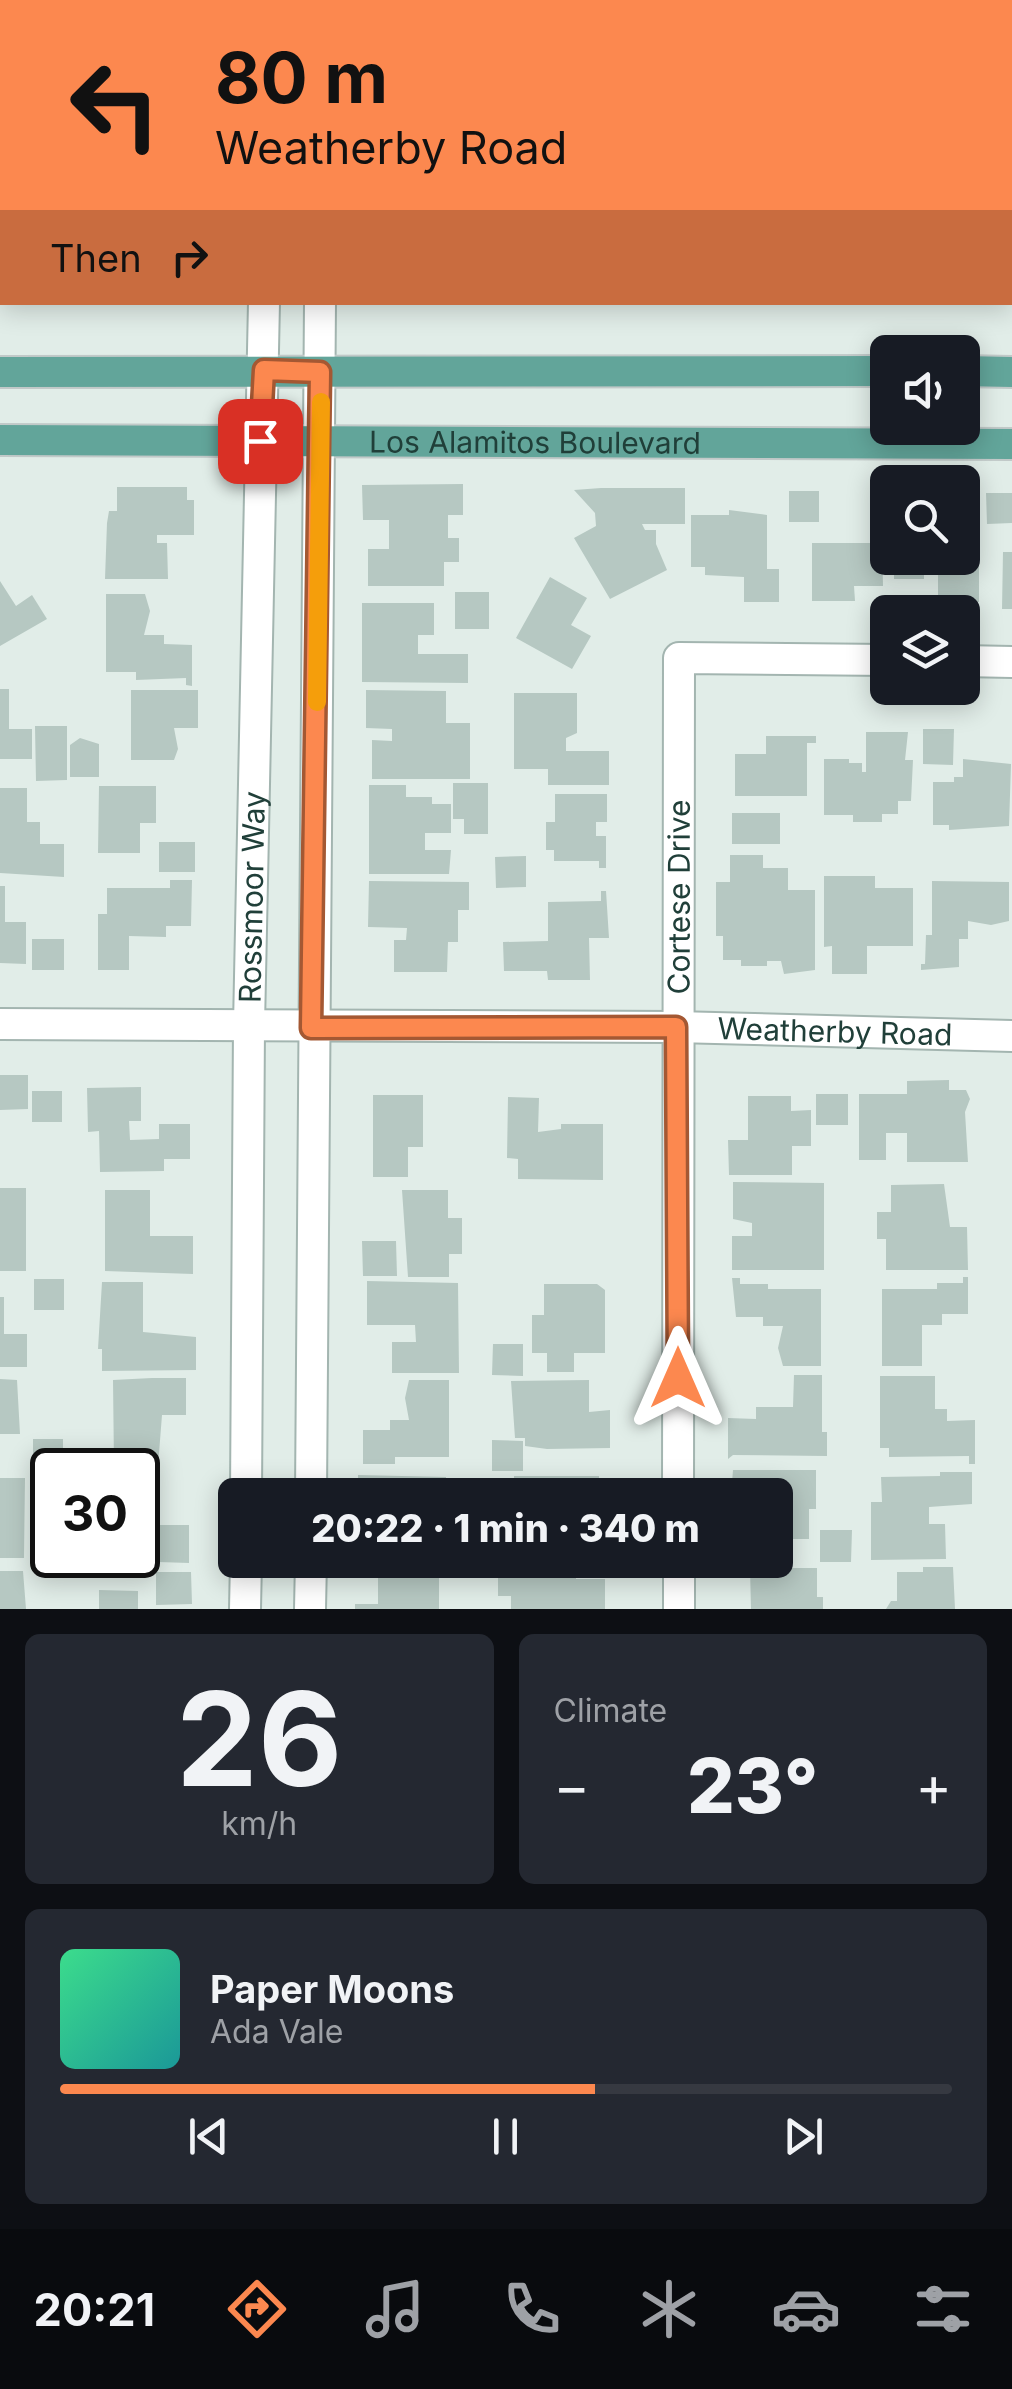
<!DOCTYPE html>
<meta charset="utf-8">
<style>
body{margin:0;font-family:Inter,sans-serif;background:#242831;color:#f1f3f6;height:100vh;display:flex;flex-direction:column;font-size:38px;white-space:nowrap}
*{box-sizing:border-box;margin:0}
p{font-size:32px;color:#9ea1a6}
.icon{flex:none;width:55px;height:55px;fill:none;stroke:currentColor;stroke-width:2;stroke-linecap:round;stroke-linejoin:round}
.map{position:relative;height:1609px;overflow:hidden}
.drawer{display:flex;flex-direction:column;gap:25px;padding:25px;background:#0d0f14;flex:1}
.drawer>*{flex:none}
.hud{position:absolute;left:0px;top:0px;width:1012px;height:305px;box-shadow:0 5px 25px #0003;background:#fc884f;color:#111;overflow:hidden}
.controls{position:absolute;left:870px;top:335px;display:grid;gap:20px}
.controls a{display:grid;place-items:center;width:110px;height:110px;border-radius:15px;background:#171b24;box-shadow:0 5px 25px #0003;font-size:50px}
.speed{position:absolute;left:30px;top:1448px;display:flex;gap:20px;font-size:50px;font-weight:700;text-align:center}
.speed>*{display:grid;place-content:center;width:130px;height:130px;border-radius:50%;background:#171b24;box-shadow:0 5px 25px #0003;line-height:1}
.speed .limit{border:5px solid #111;border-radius:15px;background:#fff;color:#111}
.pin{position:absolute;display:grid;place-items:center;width:85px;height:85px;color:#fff;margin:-42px;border-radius:20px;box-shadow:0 5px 15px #0006}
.me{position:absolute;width:110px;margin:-55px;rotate:0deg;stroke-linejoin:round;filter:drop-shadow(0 0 8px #0008)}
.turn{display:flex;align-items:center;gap:35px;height:210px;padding:0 50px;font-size:45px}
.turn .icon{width:130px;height:130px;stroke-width:2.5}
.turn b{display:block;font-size:70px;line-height:85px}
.then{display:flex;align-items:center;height:95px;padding:0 50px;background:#0003;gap:20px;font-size:38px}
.big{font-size:75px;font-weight:800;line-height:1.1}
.drawer .card{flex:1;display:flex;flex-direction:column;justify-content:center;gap:15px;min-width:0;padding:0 35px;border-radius:15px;background:#242831}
.drawer .dial{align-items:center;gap:0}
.dial b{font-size:130px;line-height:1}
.song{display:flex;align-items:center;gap:30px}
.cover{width:120px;height:120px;border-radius:15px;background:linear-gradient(135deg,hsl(150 70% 55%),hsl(180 70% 35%))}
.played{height:10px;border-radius:5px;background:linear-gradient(90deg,#fc884f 60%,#363941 60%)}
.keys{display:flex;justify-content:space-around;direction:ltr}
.heat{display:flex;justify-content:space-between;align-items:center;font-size:55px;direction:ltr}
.drawer .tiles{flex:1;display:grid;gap:25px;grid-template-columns:1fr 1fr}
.card:last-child{grid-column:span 2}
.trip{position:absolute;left:218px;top:1478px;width:575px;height:100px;border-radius:15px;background:#171b24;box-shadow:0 5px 25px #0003;font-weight:800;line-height:100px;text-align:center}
.menu{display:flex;height:160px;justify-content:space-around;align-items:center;background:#090b0e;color:#9ea1a6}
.menu .icon{width:70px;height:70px}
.menu .active{color:#fc884f}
.menu b{font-size:45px;color:#f1f3f6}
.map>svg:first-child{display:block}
.building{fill:#b6c8c2}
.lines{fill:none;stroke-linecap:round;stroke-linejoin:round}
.minor-casing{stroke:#a3b5b0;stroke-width:34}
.primary-casing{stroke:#c1c9c8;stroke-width:34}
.minor{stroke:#fff;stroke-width:30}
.primary{stroke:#62a59a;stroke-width:30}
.route-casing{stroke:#a45833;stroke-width:25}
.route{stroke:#fc884f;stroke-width:18}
.slow{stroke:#f59e0b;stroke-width:18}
.labels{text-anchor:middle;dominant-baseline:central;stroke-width:10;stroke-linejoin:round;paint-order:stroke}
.street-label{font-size:30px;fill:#203f39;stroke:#f2f9f6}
</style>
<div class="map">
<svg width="1012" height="1609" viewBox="0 0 1012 1609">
<rect width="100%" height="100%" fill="#e1ede8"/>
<!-- building -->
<path class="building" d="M463 484V515H448V538H459V562H444V586H368V549H389V520H363L362 485Z
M117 487H187V500H194V535H157V543H167L168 579H105L107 523 109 511H117Z
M601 488H685V524H642L645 530H656V544L667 570 610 599 574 538 596 526 595 513 574 490Z
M789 491H819V522H789Z
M986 493H1012V523L987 524Z
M729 510 767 515V569H779V602H744V577L705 575V567H691V515H729Z
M962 515H979V602H938V558H962Z
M812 543H882L883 586H854L855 601H812Z
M1003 552H1012V609H1002Z
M894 558H924V579H894Z
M550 577 587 598 571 625 591 636 572 669 516 638Z
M0 581 16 606 32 595 47 619 0 646Z
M455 592H489V629H455Z
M106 594H145L150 611 144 635H164V644L192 645V686L186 685V678L136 680V672H106Z
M362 603H434V635H418V654H468V683L362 682Z
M0 689H9V729H32V759H0Z
M131 690H198V728H174L178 749 174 760H131Z
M366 690 446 691V723H470V779H372V740L392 741V729L366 728Z
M514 693H577V733L566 738V751H609V785H548V769H514Z
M35 726H67V780L36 781Z
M923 729H954L953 765 923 764Z
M866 732H908L905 760H913L911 801H898V814H882V822H853V815H824V759H849V763H862V772H866Z
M766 736H816V743H807V796H735V754H766Z
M80 738 99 744V777H70V745Z
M963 759 1011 764 1009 826 949 830V825H933V782H954V777H963Z
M453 783H488V834H464V819H453Z
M369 785H406V797H432V804H451V833H425V850H451L449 874H369Z
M99 786H156V823H140V853H98Z
M0 788H27V822H40V844H64V877L0 873Z
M555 794H607V822H596V836H606V868H599V861H554V850H546V822H555Z
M732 813H780V844H732Z
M159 842H195V872H159Z
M730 855H763V868H788V890H815V970L784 974 781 961H767V966H741V960H723V936H716V882H730Z
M526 856V887L496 888 495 857Z
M824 876H875V888H913V946H867V974H832V946L824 947Z
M170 880H192L191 926H166V937L129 936V970H98V914H107V888H170Z
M369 881 469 882V910H458V942H448L447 972H394V940H406L407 928 368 927Z
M932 881 1009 882V921L991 925 968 921V939H959V967L921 970V964H925L926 935H932Z
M0 886H5V922H26V964L0 963Z
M601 891H606L609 938H589L590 980H548L547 971H504L503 942 548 941V902L601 901Z
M32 939H64V970H32Z
M0 1075H28V1109L0 1110Z
M949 1080V1090H966L970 1099 965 1112 968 1162H907V1133H886V1160H859V1094H907V1081Z
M141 1087V1121H129L130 1140 159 1139V1124H190V1159H164V1171L100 1172 99 1131 88 1132 87 1088Z
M32 1091H62V1122H32Z
M816 1094H848V1125H816Z
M373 1095H423V1147H408V1177H373Z
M748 1096H791V1111L811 1110V1146H792V1175H729L728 1140H748Z
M508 1097 539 1098 538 1132 561 1129V1124H603V1180L518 1179V1159L507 1158Z
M733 1182 824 1183V1270H732V1236H752V1223L733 1219Z
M944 1184 950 1227H967L968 1270H886V1239H877V1212H891V1185Z
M0 1188H26V1271H0Z
M105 1190H150V1236H193V1274L105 1271Z
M402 1190H448V1218H462V1254H449V1277H408Z
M362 1241H396L397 1276H363Z
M963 1277H968V1314H942V1325H922V1366H882V1289H937V1283H963Z
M732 1278H740V1284H768V1289H821V1366H783L778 1348 783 1326H763V1317H736Z
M34 1279H64V1310H34Z
M367 1281 458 1283 459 1373H392V1342H416L415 1325H367Z
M102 1282H143V1332L196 1337V1370L102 1371V1349H98Z
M544 1284H597L605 1290V1353H574V1372H547V1353H532V1315H544Z
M0 1297H4V1334H27V1367H0Z
M493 1344H523V1376L492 1375Z
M794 1375H822V1432H827V1456L733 1455 728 1459V1418L756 1419V1407H793Z
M880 1376H935V1409H947V1421L975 1420V1464H969V1456L889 1457V1448H880Z
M152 1378H186V1415H162L158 1466H114L113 1380Z
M0 1379 17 1380 20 1434H0Z
M409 1380H449V1457H395V1464H363V1430H390V1420H409L405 1398Z
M589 1380V1412L610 1410V1448L547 1449 525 1446V1438H515L511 1381Z
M33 1439H63V1469H33Z
M492 1440 523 1441V1471H492Z
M733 1470H816V1509H809V1539H787V1547H775V1495H731Z
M940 1472H972V1504L929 1507V1524H945L946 1559 871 1560V1502H882L881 1477 940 1476Z
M358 1475 446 1477V1495H358Z
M514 1476H599V1495H514Z
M0 1478H25L24 1558H0Z
M138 1525H189V1563L98 1560V1555H138Z
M820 1530H852L851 1562H820Z
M923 1567H953L955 1609H886L891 1601H897V1572H923Z
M750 1568H817V1597H823V1609H751Z
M0 1571H23L26 1609H0Z
M378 1571 439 1573V1609H355V1604H378Z
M156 1572H191L192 1604 156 1605Z
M522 1572H576V1579H605V1609H511V1596H498V1575Z
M99 1590 138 1591V1609H99Z"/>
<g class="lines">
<defs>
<g id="minor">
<path d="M266 0V2"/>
<path d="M319 0V2"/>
<path d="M1010 105H1012"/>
<path d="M0 110H2"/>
<path d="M962 661 1012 662"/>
<path id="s1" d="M0 1024 676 1027 1012 1036"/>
<path id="s2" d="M246 1495 249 1025 264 302"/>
<path d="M311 1495 320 302"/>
<path id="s3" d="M678 1495 679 658 888 660"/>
<path d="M679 1560V1609"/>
<path d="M245 1609 246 1560"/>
<path d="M310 1609 311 1560"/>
</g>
<g id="primary">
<path d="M962 371 1012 372"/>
<path d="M0 372 888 371"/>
<path id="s4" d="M0 440 1012 444"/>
</g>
</defs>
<!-- minor casing -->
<use href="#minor" class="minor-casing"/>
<!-- primary casing -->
<use href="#primary" class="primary-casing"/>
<!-- minor -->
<use href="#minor" class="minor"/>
<!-- primary -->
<use href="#primary" class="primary"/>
</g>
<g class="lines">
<defs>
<path id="route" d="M260 441 264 370 320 372 311 1028 676 1027 678 1378"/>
</defs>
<!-- route casing -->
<use href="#route" class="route-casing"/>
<!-- route -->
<use href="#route" class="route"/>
<!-- slow -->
<path class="slow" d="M317 702 321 402"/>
</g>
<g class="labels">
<!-- street labels -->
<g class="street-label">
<text stroke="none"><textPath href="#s4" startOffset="535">Los Alamitos Boulevard</textPath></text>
<text stroke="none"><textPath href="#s3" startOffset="598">Cortese Drive</textPath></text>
<text stroke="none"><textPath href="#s2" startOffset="598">Rossmoor Way</textPath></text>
<text stroke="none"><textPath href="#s1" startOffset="835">Weatherby Road</textPath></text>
</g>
</g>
</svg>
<div class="controls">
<a><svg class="icon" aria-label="sound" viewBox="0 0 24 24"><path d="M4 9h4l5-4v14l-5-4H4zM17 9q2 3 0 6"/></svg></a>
<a><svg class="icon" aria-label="search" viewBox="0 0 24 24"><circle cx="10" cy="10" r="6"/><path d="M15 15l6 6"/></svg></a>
<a><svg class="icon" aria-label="layers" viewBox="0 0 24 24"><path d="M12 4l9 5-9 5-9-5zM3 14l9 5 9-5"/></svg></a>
</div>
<div class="speed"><div class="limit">30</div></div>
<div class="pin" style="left:260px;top:441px;background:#d93025"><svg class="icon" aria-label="arrive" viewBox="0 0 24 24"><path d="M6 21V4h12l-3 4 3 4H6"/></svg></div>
<svg class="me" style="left:678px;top:1378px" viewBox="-20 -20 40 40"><path d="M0-17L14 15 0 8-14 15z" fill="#fc884f" stroke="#fff" stroke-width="4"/></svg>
<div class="trip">20:22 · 1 min · 340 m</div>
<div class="hud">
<div class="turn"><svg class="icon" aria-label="left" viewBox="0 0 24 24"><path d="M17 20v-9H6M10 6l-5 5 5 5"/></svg><div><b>80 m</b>Weatherby Road</div></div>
<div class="then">Then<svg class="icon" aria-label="right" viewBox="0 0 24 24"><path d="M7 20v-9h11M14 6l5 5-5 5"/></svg></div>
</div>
</div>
<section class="drawer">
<div class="tiles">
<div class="card dial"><b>26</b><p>km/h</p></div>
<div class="card"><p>Climate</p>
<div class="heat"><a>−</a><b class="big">23°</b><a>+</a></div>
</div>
<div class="card">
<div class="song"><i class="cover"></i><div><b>Paper Moons</b><p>Ada Vale</p></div></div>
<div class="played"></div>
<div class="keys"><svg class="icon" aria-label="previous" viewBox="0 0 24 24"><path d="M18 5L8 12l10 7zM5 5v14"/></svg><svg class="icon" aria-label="pause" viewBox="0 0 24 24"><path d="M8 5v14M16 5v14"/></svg><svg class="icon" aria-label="next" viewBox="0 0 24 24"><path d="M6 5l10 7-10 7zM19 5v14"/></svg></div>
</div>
</div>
</section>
<nav class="menu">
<b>20:21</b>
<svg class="icon active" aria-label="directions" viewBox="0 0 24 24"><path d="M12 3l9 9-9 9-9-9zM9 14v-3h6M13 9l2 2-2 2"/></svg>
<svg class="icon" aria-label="music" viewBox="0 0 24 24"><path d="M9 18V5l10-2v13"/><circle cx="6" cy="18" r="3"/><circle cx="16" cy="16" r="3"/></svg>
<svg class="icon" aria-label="phone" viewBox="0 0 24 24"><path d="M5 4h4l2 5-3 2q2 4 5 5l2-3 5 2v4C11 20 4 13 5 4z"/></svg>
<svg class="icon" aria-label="climate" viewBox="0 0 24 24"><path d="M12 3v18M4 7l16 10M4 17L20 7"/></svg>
<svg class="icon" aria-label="car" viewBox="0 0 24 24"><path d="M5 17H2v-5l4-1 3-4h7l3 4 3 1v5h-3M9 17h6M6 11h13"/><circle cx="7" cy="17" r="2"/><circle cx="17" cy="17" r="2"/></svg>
<svg class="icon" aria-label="filters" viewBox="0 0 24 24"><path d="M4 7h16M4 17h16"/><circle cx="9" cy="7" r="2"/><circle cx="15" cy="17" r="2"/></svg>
</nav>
